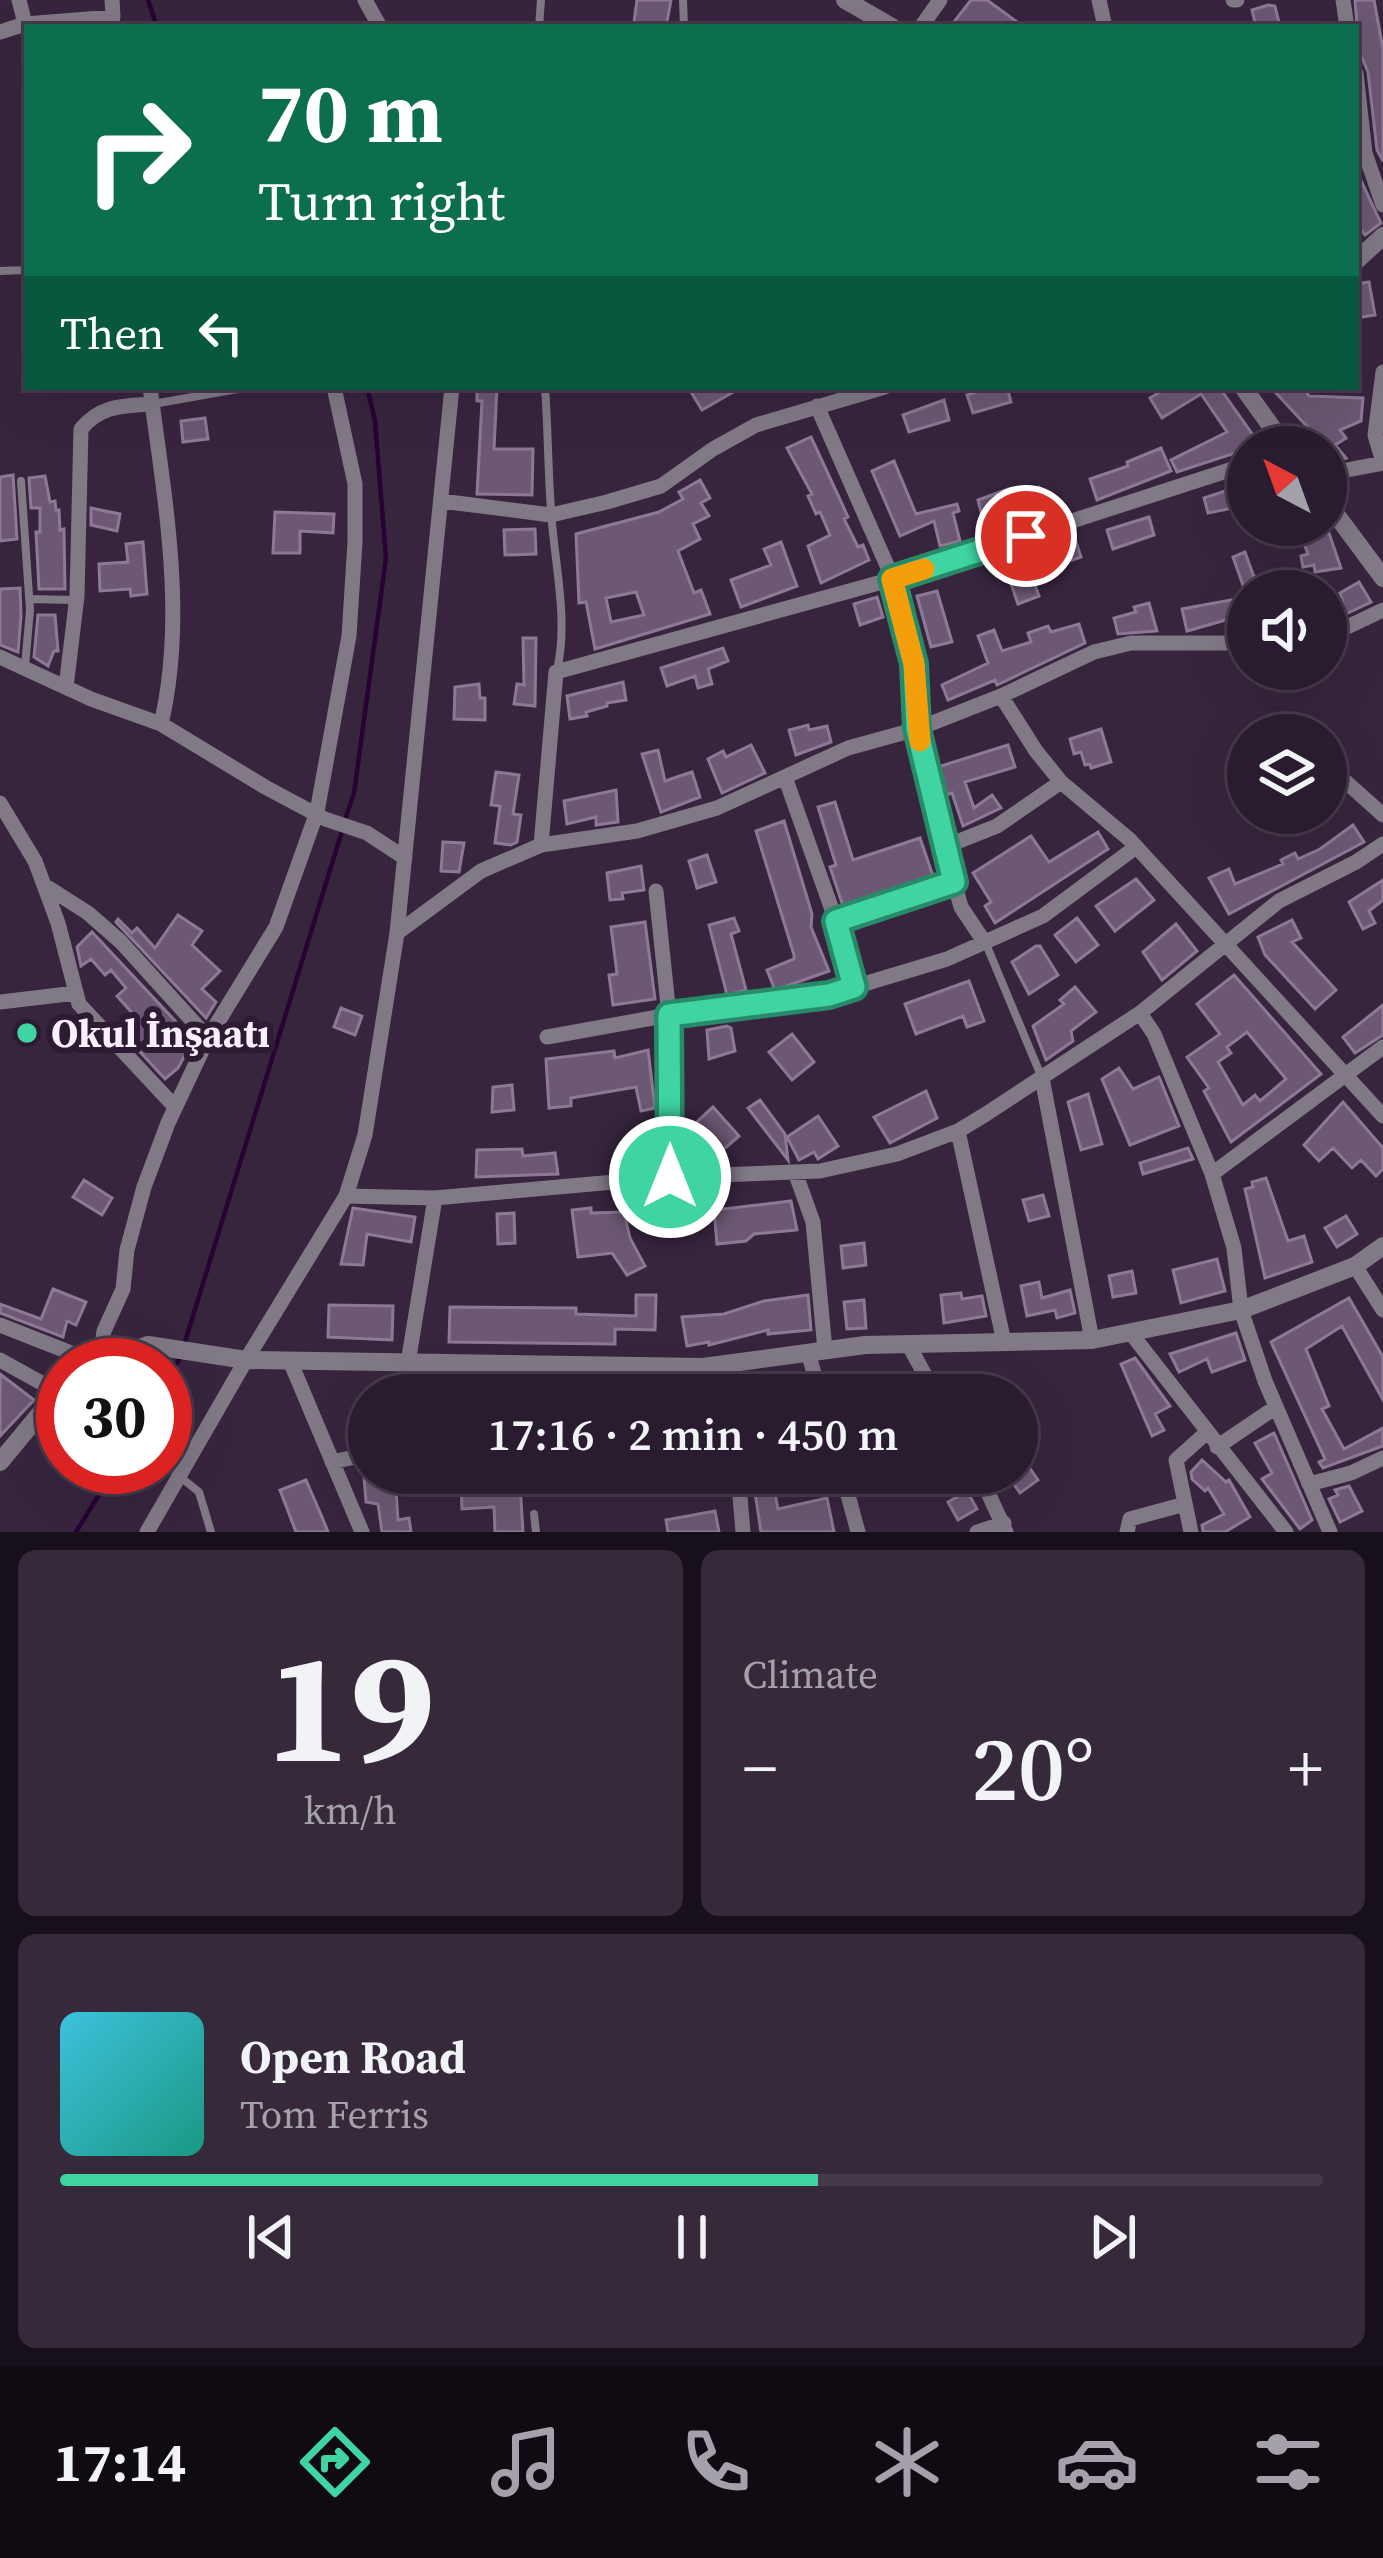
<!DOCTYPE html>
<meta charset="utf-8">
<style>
body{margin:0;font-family:"Source Serif 4",serif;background:#35293a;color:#f1f3f6;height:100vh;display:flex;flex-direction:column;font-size:45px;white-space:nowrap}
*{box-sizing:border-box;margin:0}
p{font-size:39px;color:#a5a1aa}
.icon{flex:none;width:66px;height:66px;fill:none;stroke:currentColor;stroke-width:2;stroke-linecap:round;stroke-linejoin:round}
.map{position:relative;height:1532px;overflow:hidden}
.details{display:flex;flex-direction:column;gap:18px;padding:18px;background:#170f19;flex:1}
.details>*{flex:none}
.top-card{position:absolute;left:24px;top:24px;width:1335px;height:366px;border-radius:0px;box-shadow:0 12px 48px #0002,0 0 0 3px #453a4a;background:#0b6e4f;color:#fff;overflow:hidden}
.needle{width:78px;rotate:319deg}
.buttons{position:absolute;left:1227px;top:426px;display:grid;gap:24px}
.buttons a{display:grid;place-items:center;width:120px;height:120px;border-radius:50%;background:#291c2e;box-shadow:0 12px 48px #0002,0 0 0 3px #453a4a;font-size:60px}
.speed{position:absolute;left:36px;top:1338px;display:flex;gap:24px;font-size:60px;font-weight:700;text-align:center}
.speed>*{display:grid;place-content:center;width:156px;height:156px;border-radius:50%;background:#291c2e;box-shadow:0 12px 48px #0002,0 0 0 3px #453a4a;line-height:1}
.speed .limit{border:18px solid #d22;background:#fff;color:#111}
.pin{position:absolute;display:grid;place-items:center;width:102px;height:102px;color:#fff;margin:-51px;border:6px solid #fff;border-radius:50%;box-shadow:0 3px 12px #0007}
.me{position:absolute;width:132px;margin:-66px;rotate:0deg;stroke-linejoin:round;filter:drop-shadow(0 0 9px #0008)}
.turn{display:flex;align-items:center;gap:42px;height:252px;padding:0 36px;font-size:54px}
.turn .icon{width:156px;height:156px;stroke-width:2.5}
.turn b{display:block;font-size:84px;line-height:102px}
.then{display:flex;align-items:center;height:114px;padding:0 36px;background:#0003;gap:24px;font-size:45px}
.big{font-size:90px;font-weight:600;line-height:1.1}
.details .tile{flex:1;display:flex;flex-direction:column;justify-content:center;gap:18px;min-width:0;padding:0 42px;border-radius:18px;background:#35293a}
.details .dial{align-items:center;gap:0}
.dial b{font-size:156px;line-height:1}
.song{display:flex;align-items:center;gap:36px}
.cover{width:144px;height:144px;border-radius:18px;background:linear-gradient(135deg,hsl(190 70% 55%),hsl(170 70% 35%))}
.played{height:12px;border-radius:6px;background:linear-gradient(90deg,#3fd4a2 60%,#453a4a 60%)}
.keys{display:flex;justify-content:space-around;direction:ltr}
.heat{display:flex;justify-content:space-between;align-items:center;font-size:66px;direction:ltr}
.details .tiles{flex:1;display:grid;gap:18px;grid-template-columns:1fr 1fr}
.tile:last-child{grid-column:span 2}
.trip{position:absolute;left:348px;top:1374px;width:690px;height:120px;border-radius:60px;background:#291c2e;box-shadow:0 12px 48px #0002,0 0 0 3px #453a4a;font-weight:600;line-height:120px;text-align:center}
.tab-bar{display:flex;height:192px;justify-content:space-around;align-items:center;background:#100b12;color:#a5a1aa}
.tab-bar .icon{width:84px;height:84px}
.tab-bar .on{color:#3fd4a2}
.tab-bar b{font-size:54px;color:#f1f3f6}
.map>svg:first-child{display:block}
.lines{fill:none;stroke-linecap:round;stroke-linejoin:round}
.stream{stroke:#280235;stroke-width:4.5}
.building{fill:#6c5874;stroke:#8d7996;stroke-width:3;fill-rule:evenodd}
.service{stroke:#827986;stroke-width:8}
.minor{stroke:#827986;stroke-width:15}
.tertiary{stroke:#827986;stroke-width:18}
.route-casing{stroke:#298a69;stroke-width:30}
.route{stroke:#3fd4a2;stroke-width:21}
.slow{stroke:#f59e0b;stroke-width:21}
.poi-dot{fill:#3fd4a2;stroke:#2d1b34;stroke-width:4.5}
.labels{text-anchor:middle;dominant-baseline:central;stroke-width:12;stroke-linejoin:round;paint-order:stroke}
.poi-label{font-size:39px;font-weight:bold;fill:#f9f0fd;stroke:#2d1b34;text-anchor:start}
</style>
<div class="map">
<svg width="1383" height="1532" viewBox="0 0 1383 1532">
<rect width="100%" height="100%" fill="#37253e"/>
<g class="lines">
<!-- stream -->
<path class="stream" d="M148 0 157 27
M345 820 354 793 386 558 375 421 367 387
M185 1342 342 831
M165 1389 182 1353
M76 1532 116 1467"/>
</g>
<!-- building -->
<path class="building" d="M637 0H671L666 27 634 22Z
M971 0H987L1024 27H950Z
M1355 0H1374L1379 27 1383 50V161L1377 150 1368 72 1359 51Z
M1268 5 1275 6 1280 27H1256L1252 10Z
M1356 170 1381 223 1365 235 1356 222Z
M1369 282 1375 315 1356 318V284Z
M477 387H497L494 449H533L532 495 477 494 482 401H477Z
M688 387H742L702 410Z
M991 387H1007L1011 402 973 413 967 395Z
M1168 387H1219L1260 445 1177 472 1171 460 1227 432 1201 394 1162 418 1150 398Z
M1284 387H1303L1309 396 1363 398 1361 421 1340 430 1346 438 1335 445 1346 458 1332 461 1326 454V447L1276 393Z
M944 400 949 420 909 432 903 415Z
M205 418 208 439 183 442 181 421Z
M811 437 843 506 848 517 844 519 858 547 863 545 869 560 821 583 808 546 830 535 820 512 816 514 808 496 812 494 787 448Z
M1161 448 1171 471 1097 500 1090 479 1128 466 1127 462Z
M894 461 916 514 957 504 959 511 953 513 960 541 940 546 934 521 900 536 872 471Z
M13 475 17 539 0 541V477Z
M45 476 50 502 55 501 56 510H59L60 530 64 529 65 589H39L36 532H40V508H31L29 478Z
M700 480 710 498 701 503 709 516 693 524 700 539 678 551 694 593 701 590 710 614 595 649 586 602 579 603 576 534 659 512 683 499 679 492ZM636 592 644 615 611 622 606 598Z
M1246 484 1248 505 1208 513 1204 498Z
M1039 487 1047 513 986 533 978 500 1008 489 1015 488 1017 493Z
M91 508 120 514 117 531 91 525Z
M275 512 334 514 333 533 300 531V553H273Z
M1149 517 1154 535 1113 549 1107 530Z
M1304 525H1316L1319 536 1329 533 1341 568 1315 572 1314 565 1303 567 1301 556 1308 554 1303 541 1309 539Z
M535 529 536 554 505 555 504 530Z
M1075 539 1081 557 1031 574 1039 596 1018 604 1004 564Z
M143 542 147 594 131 596 130 589 100 591 99 564 128 562 126 544Z
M781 542 797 586 741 607 731 580 771 565 764 549Z
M1245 552 1254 577 1282 572 1286 591H1245L1233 557Z
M1359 582 1371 602 1346 614 1340 593Z
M20 588 21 616 18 652 0 645V589Z
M937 591 952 642 931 647 917 596Z
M877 597 883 617 860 625 854 604Z
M1236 599V617L1187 631 1182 609Z
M1149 603 1157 631 1118 634 1114 618 1136 612 1134 607Z
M38 615H55L58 651H54L48 666 34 657Z
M1079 624 1085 643 997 685 995 680 948 700 942 685 988 663 978 636 994 630 1002 651 1031 642 1028 633 1048 626 1051 632Z
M523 638H536L535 706 514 704 517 684 524 685Z
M723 648 728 661 708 669 712 684 698 688 695 676 667 686 661 668Z
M623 682 626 700 607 703V706L586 712 587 716 570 719 567 696Z
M479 684 480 698H485V720L454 719 455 687Z
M808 725 809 730 827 726 831 742 796 755 789 730Z
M1101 729 1111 762 1091 768 1090 764 1085 765 1081 752 1074 754 1070 739Z
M751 745 765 773 722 793 708 759 723 751 726 757Z
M1008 745 1015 767 965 782 974 808 992 795 1001 808 963 826 952 793 946 795 938 767Z
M658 750 665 781 692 772 700 797 661 812 642 754Z
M496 772 519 775 513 814 521 815 517 842 511 845 495 843 500 806 491 805Z
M616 790 618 822 596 825V817L567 824 564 801Z
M835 802 853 860 920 838 933 876 843 906 830 867 836 865 818 807Z
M784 821 812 914 811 927 829 971 775 990 767 970 794 959V955L756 831Z
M1353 825 1364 842 1229 914 1209 878 1229 869 1235 884 1283 864 1281 860 1295 853 1298 859 1320 849Z
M1098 832 1108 849 995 923 985 906 991 902 973 873 1031 836 1049 862Z
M443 842 464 843 459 872 441 871Z
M707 855 716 882 697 888 689 861Z
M641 866 644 890 622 893 623 899 610 900 607 873Z
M1136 879 1154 900 1115 931 1096 906Z
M1383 880V900L1369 911 1375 923 1363 929 1349 902Z
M178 915 202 931 192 945 220 971 202 989 216 1002 206 1018 116 922 118 919 132 933 137 928 155 948Z
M734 918 739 931 731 934 746 990 727 995 709 925Z
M1077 918 1098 945 1076 962 1055 935Z
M1292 920 1301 938 1292 942 1336 990 1315 1009 1265 955 1258 937Z
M645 922 655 999 613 1005 609 975 617 974 611 927Z
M1176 924 1197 951 1162 980 1143 952Z
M92 932 193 1040 178 1068 165 1079 118 1028 134 1015 117 996 126 988 111 970 105 975 91 959 81 966 77 947Z
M1036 946H1040L1058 975 1029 994 1012 962Z
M1234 975 1321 1074 1231 1142 1204 1091 1209 1088 1187 1057 1220 1034 1197 1004ZM1247 1032 1286 1079 1260 1101 1255 1095 1243 1105 1218 1062 1231 1053 1227 1047Z
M969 981 984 1021 967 1027 963 1016 916 1034 905 1004Z
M1075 987 1096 1012 1071 1031 1073 1041 1046 1060 1033 1026 1064 1004 1060 1000Z
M1383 1005V1035L1355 1053 1343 1037Z
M341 1008 362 1016 355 1035 334 1027Z
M727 1026 731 1028 735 1051 709 1059 707 1030Z
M792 1034 814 1062 792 1080 769 1052Z
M648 1050 655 1108 641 1111 636 1087 571 1098V1106L549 1108 546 1059 614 1051 615 1058Z
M1119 1068 1133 1089 1159 1077 1179 1126 1130 1145 1102 1079Z
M512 1085 514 1110 492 1112 493 1087Z
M926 1091 937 1118 890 1143 874 1117Z
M1088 1094 1102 1144 1081 1150 1068 1102Z
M760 1100 785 1134 788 1160 748 1108Z
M1343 1102 1383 1148V1169L1376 1176 1361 1160 1352 1168 1333 1148 1319 1161 1304 1145Z
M713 1107 739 1136 715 1157 689 1129Z
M818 1116 838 1146 818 1159 814 1152 799 1160 787 1137Z
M1188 1148 1193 1159 1143 1174 1140 1163Z
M522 1149 523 1156 555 1153 558 1174 476 1177 477 1150Z
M1266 1178 1288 1241 1304 1236 1312 1262 1265 1278 1245 1189 1253 1187 1252 1182Z
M84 1180 112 1198 102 1215 73 1197Z
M1043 1195 1049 1216 1029 1221 1023 1200Z
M791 1201 797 1230 754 1234 746 1241 717 1244 714 1210Z
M353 1208 415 1217 411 1242 367 1234 363 1265 341 1264Z
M591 1208V1213L624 1212 630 1238 645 1266 627 1275 612 1253 578 1257 572 1210Z
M514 1213 515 1243 498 1244 497 1214Z
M1346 1216 1357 1234 1337 1247 1325 1228Z
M864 1243 866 1265 843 1268 841 1246Z
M1217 1259 1225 1291 1181 1303 1173 1270Z
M1132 1271 1136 1293 1113 1297 1109 1276Z
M1039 1282 1042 1298 1070 1290 1075 1313 1057 1318 1055 1310 1027 1316 1021 1286Z
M53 1289 86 1302 76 1325 67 1321 63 1337 0 1313V1304L41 1319Z
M961 1293 962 1299 982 1296 986 1316 944 1323 941 1295Z
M636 1295H656L655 1330 615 1329V1344L449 1342 450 1307 576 1308V1314L636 1316Z
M808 1295 811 1330 768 1334V1330L709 1345V1342L687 1346 682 1317 724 1314 764 1301Z
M1349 1298 1383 1357V1400L1342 1326 1306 1349 1329 1406 1322 1409 1344 1449 1383 1428V1446L1323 1468 1319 1462 1325 1459 1271 1342Z
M864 1300 866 1328 847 1329 844 1302Z
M329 1305 393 1306 392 1340 328 1337Z
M1236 1333 1245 1360 1212 1372 1207 1359 1179 1372 1170 1354Z
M1135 1358 1170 1406 1155 1414 1164 1430 1152 1436 1121 1364Z
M0 1374 34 1400 0 1436Z
M885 1375 889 1395H843L840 1385Z
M995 1377 1002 1395H951Z
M1274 1433 1312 1520 1300 1529 1262 1479 1272 1473 1255 1443Z
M1017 1450 1038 1480 1020 1493 1006 1473H1017Z
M1202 1460 1226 1482 1229 1480 1250 1517 1225 1532H1203L1202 1525 1224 1514 1208 1488 1205 1491 1192 1479 1191 1472Z
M752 1473H771L778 1509 827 1498 834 1532H761Z
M395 1474 398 1520 409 1518 411 1532H382L378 1504 366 1502 364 1477Z
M306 1480 322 1517 328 1532H296L280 1490Z
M484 1480V1486L520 1483 523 1532H495L494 1507 462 1509 461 1482Z
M1349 1486 1362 1511 1340 1522 1329 1499 1338 1495 1335 1490Z
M967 1491 977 1509 958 1520 948 1502Z
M715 1511 719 1532H668L666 1520Z"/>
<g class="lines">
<!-- service -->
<path class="service" d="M683 0 684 27
M539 27 541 0
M0 271 27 270
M545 387C548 428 548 469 551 510 554 562 569 619 557 670
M153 404 249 387
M21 481 30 610 25 666
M29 599 75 600
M986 944 1042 1078
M179 1476 199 1492 211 1532
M534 1514 536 1532"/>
<!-- minor -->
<path class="minor" d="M19 0 25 24
M365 0 380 27
M1099 0 1105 27
M1233 0H1237
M1343 0 1347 27
M921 27 940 0
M0 32 25 24 113 17 112 0
M1356 73 1365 153 1383 205
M1383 372 1375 435 1383 462
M150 387C164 497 187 614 161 724
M817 406 893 579 913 664 917 729 946 853 961 907 985 943
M1326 474 1383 463
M441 501 551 515 607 502 661 486 713 449 756 425 885 387
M1326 637 1383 610
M0 657 91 699 161 724 265 787 325 819 367 833 405 858
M66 687 77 596 81 429C101 405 122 406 152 404
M1001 696 1036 751 1061 782 1130 840 1383 1116
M1326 771 1345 781 1383 815
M0 803 35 861 58 923 79 1004 175 1107
M541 845 556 672 893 579 1248 464
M944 847 997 826 1061 782
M44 885 88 913 121 942 208 1038
M656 891 669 1015 670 1177
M836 921 954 882
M397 933 481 871 541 845 637 831 717 808 848 748 917 729 1001 696 1094 652 1131 643H1248
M854 987 947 959 1043 916 1136 847
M0 1002 76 993
M1140 1013 1154 1034 1212 1174 1234 1248 1241 1310 1265 1381 1330 1532
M547 1037 669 1015 829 995 854 987 836 921 785 777
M1042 1078 1092 1340
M958 1131 1004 1342
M795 1172 813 1222 825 1350
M1212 1174 1383 1047
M346 1196 435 1198 670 1177 820 1171 897 1154 958 1131 986 1114 1140 1013 1279 901 1356 862 1383 844
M1355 1266 1383 1310
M0 1325 99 1364 104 1331 123 1289 127 1250 144 1187 168 1123 208 1038 276 927 317 812 349 636 355 542V484L334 387
M1130 1332 1286 1532
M908 1344 936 1395
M808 1352 820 1395
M0 1360 56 1391
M290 1361 362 1532
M408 1363 435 1198
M711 1366 719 1395
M619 1395 636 1379 641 1366
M1217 1447 1276 1407
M332 1462 369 1454
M738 1473 743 1532
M842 1473 858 1532
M979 1473 1006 1532
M1309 1484 1351 1473 1383 1458
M147 1532 246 1360 346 1196 365 1135 397 933 452 387
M977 1532 1004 1523
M1127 1532 1130 1519 1185 1504
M1191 1532 1176 1460 1206 1433"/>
<!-- tertiary -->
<path class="tertiary" d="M845 0 892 27
M1356 261 1383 236
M1243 387 1286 447
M1326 501 1383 578
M97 1365 148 1345 246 1360 703 1367 865 1345 1092 1340 1241 1310 1355 1266 1383 1246
M0 1462 63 1386"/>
</g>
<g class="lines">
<defs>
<path id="route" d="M670 1177 669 1015 829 995 854 987 836 921 954 882 917 729 914 664 892 579 1026 536"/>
</defs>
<!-- route casing -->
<use href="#route" class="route-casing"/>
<!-- route -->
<use href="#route" class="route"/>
<!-- slow -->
<path class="slow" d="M920 741 914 664 892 579 924 569"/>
</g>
<!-- markers -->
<circle class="poi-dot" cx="27" cy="1033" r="12"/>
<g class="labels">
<!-- poi labels -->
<g class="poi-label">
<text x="51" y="1033">Okul İnşaatı</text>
</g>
</g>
</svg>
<div class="buttons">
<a><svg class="needle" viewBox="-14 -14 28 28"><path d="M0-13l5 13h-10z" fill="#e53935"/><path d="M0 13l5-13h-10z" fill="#a5a1aa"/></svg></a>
<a><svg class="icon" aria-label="sound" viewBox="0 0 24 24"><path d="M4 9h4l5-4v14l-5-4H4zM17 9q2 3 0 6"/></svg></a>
<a><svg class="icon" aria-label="layers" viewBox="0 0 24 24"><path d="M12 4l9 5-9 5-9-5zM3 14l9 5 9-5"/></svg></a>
</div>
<div class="speed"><div class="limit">30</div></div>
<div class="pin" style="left:1026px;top:536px;background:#d93025"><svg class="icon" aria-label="arrive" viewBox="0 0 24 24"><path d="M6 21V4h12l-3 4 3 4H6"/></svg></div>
<svg class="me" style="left:670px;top:1177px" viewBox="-20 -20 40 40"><circle r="17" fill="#3fd4a2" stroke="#fff" stroke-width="3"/><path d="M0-11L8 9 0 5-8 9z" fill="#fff"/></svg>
<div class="trip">17:16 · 2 min · 450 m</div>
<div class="top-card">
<div class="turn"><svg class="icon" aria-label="right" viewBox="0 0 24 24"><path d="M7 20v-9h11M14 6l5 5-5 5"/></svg><div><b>70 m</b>Turn right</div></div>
<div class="then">Then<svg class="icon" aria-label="left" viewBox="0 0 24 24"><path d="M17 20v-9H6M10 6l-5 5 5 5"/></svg></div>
</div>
</div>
<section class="details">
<div class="tiles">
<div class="tile dial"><b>19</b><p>km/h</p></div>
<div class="tile"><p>Climate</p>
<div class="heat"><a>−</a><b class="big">20°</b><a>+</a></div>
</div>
<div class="tile">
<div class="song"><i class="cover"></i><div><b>Open Road</b><p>Tom Ferris</p></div></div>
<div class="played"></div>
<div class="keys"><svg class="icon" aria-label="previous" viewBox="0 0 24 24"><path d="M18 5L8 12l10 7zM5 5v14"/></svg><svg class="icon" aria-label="pause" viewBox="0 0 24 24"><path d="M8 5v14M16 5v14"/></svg><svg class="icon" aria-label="next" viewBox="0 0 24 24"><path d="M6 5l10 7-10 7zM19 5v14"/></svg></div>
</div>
</div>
</section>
<nav class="tab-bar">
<b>17:14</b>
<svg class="icon on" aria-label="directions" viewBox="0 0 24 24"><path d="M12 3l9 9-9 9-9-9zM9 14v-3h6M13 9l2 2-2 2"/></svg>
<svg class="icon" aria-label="music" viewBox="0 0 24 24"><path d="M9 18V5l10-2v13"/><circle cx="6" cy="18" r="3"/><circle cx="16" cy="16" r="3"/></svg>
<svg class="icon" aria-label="phone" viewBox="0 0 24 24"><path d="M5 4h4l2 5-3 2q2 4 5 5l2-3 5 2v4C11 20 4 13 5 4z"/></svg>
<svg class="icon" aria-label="climate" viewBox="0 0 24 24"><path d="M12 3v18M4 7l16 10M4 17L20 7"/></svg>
<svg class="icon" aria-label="car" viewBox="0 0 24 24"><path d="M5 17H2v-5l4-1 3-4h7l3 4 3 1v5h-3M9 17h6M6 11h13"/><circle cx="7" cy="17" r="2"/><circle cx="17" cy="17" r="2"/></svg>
<svg class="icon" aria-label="filters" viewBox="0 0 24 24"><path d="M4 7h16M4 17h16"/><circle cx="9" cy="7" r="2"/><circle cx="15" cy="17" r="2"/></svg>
</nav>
